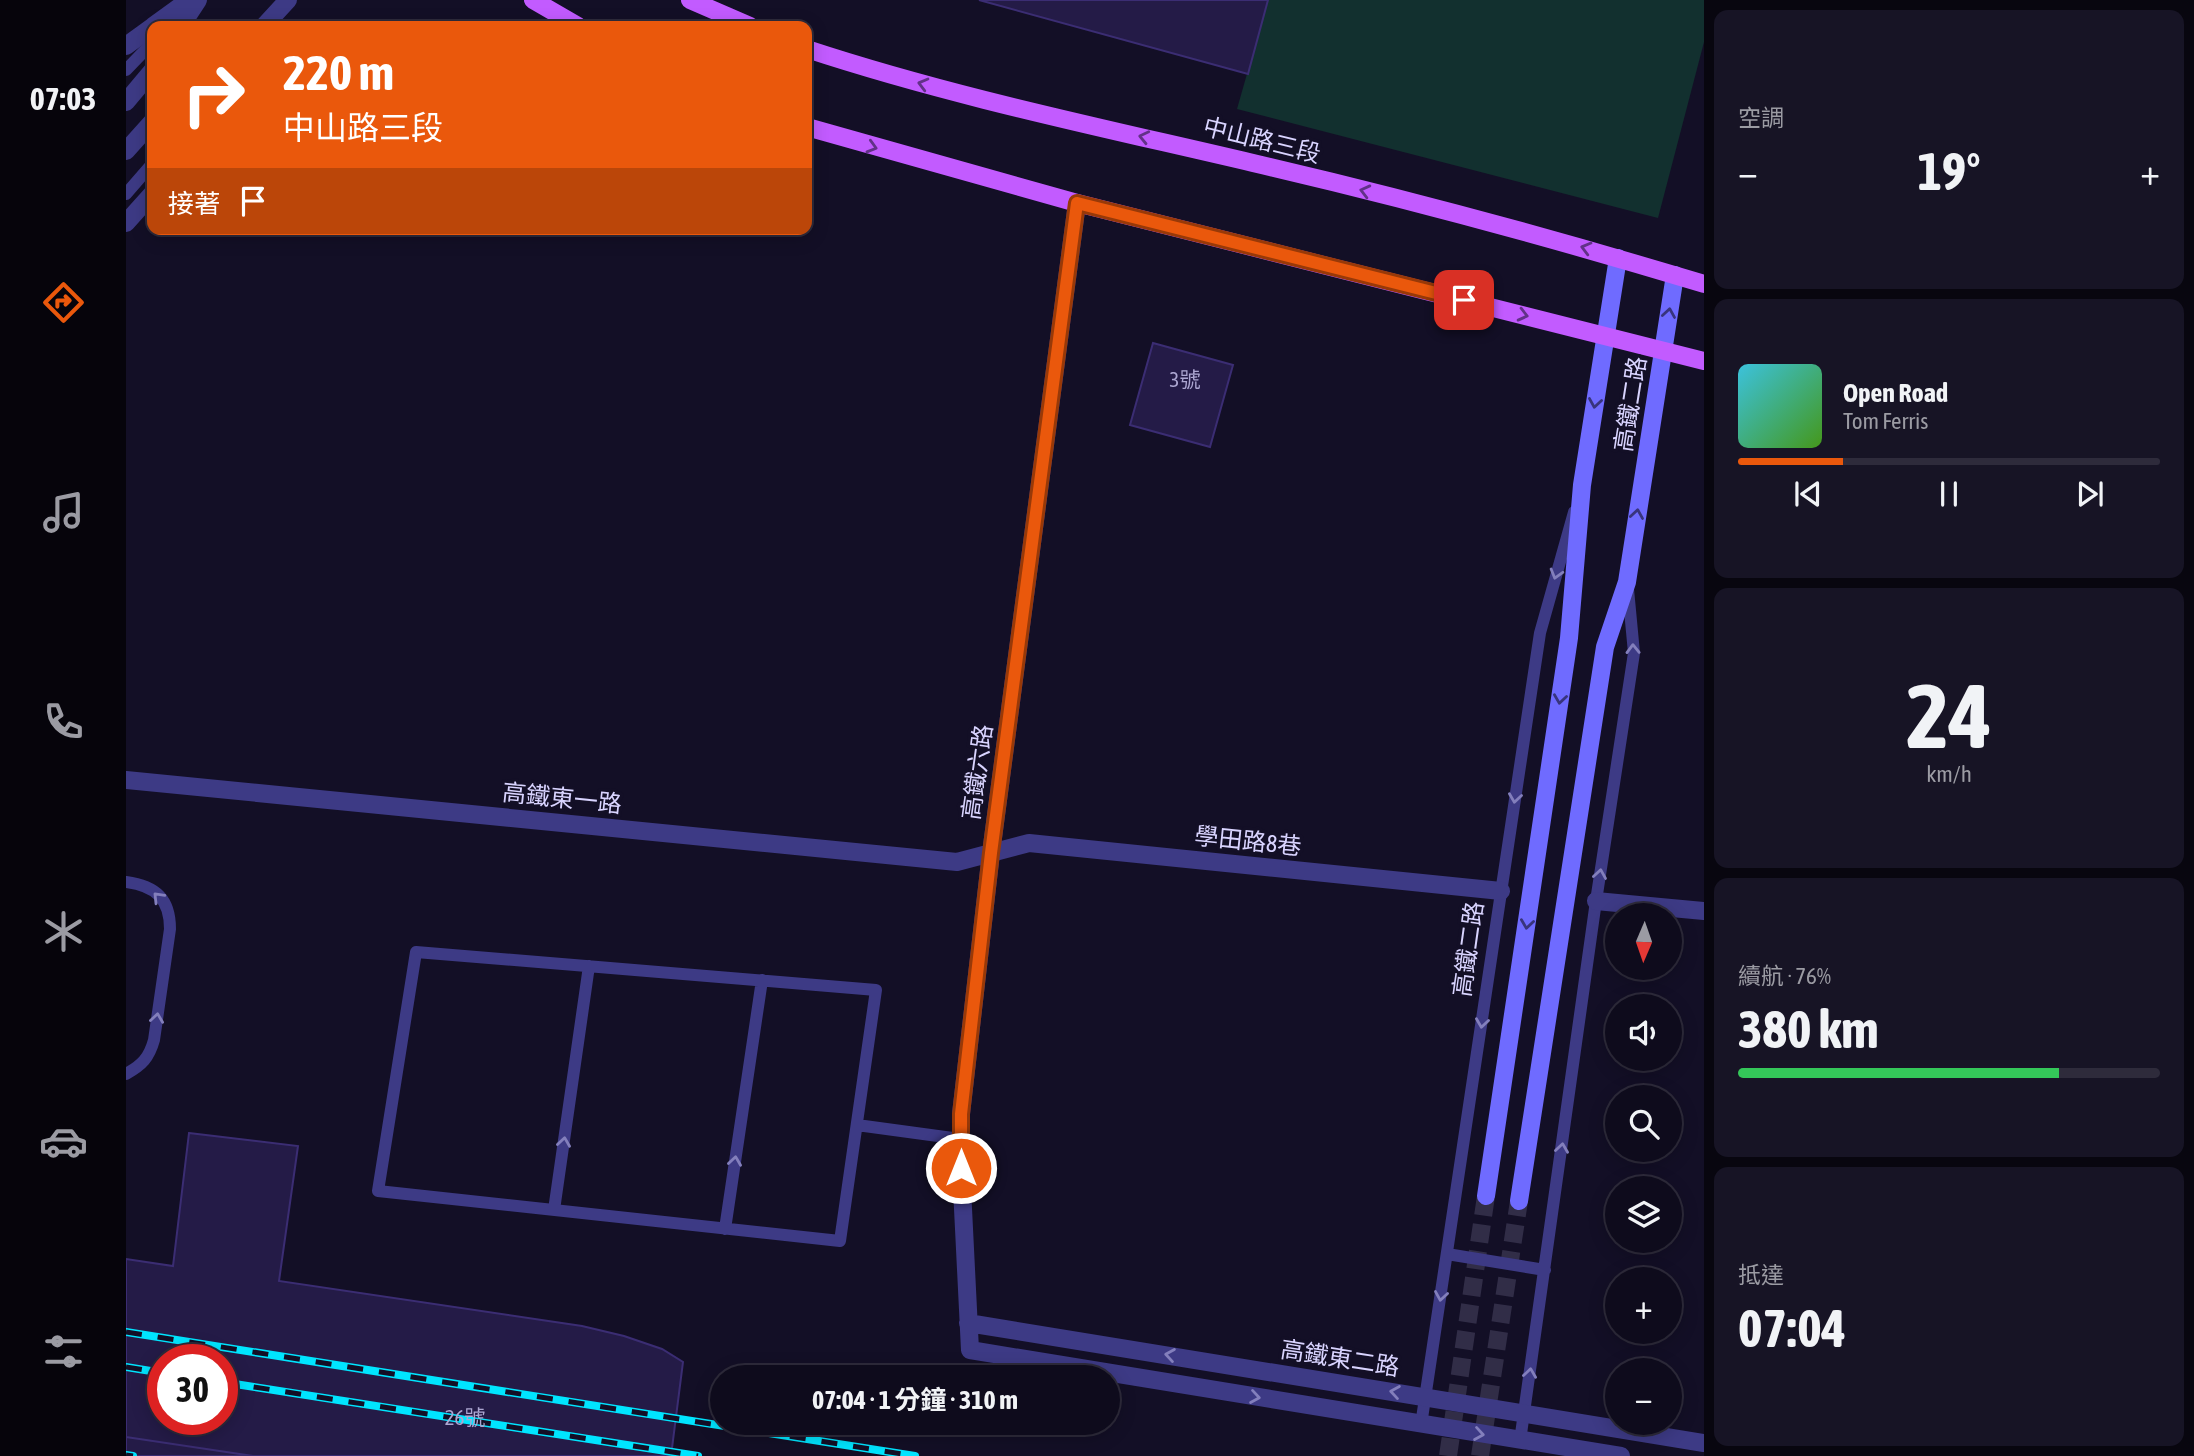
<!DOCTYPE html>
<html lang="zh-TW">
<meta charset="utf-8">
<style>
body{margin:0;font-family:"Asap Condensed","Noto Sans TC",sans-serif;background:#171425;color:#f1f3f6;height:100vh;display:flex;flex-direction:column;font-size:26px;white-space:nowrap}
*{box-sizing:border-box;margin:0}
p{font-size:23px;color:#9b9ba3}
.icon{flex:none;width:38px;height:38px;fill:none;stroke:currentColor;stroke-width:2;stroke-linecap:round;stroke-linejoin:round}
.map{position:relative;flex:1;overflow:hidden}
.side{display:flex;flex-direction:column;gap:10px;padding:10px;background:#08060f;width:490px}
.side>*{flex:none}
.guide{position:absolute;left:21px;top:21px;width:665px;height:214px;border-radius:14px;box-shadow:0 4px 18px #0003,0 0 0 2px #2e2b3b;background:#ea580c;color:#fff;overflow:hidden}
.needle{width:46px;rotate:182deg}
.controls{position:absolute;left:1479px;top:903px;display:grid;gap:14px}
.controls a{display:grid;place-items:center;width:77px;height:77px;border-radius:50%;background:#0e0b1c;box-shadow:0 4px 18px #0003,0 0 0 2px #2e2b3b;font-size:35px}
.speed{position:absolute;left:21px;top:1344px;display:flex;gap:14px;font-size:35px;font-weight:700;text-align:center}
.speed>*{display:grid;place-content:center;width:91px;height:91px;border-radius:50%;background:#0e0b1c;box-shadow:0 4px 18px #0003,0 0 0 2px #2e2b3b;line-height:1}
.speed .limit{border:10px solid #d22;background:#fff;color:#111}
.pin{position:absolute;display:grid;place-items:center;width:60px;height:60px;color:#fff;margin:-30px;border-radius:14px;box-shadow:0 4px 10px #0006}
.me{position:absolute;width:77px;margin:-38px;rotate:0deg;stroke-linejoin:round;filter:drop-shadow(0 0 5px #0008)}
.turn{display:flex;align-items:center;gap:24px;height:147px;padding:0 21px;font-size:32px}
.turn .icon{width:91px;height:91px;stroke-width:2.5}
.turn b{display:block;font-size:49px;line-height:60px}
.then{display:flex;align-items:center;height:66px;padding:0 21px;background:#0003;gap:14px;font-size:26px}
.big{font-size:52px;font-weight:700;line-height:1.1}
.side .widget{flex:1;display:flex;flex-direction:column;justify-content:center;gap:10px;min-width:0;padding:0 24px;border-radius:14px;background:#171425}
.side .dial{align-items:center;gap:0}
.dial b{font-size:91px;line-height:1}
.song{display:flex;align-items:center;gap:21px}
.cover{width:84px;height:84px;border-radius:10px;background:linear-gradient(135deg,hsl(190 70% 55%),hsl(100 70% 35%))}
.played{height:7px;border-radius:4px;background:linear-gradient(90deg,#ea580c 25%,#2e2b3b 25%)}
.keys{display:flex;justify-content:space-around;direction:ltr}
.heat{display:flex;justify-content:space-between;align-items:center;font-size:38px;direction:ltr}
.charge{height:10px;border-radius:5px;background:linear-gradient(90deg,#34c759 76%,#2e2b3b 0)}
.trip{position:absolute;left:584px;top:1365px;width:410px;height:70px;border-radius:35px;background:#0e0b1c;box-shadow:0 4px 18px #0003,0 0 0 2px #2e2b3b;font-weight:700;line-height:70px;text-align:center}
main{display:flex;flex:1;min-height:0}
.tab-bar{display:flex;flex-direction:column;width:126px;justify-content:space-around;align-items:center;background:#06040b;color:#9b9ba3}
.tab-bar .icon{width:49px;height:49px}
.tab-bar .on{color:#ea580c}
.tab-bar b{font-size:32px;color:#f1f3f6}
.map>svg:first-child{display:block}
.green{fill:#12302f}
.building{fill:#241b47;stroke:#3b2d73;stroke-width:2;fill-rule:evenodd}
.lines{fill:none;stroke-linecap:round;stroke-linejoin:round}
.secondary-tunnel{stroke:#312d47;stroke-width:18;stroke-dasharray:18 9;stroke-linecap:butt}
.lane{stroke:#3d3a85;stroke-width:12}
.street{stroke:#3d3a85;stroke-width:18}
.secondary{stroke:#6f6bff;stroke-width:18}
.primary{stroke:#c25bff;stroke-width:18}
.rail-casing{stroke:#00e5ff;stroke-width:8}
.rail{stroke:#130f26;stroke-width:5;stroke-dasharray:16;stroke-linecap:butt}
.oneway{stroke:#623188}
.oneway2{stroke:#38347d}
.oneway3{stroke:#837fbc}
.route-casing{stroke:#983908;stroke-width:18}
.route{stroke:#ea580c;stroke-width:12}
.labels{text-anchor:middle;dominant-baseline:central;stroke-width:7;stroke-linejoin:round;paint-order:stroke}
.number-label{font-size:21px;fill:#aca6d1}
.street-label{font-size:24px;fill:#d9d4ff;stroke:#130f26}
</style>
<main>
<nav class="tab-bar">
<b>07:03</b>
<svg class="icon on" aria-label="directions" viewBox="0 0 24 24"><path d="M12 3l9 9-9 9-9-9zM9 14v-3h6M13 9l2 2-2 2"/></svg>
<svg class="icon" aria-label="music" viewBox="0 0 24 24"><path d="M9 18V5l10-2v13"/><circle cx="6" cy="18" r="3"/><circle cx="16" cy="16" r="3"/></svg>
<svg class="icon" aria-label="phone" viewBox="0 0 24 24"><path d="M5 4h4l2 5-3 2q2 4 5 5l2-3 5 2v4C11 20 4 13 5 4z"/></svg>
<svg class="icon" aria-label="climate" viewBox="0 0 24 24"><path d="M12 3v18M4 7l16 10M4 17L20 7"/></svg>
<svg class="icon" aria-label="car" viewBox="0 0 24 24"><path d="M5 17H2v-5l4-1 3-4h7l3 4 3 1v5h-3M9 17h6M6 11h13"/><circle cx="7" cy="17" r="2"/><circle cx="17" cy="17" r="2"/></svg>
<svg class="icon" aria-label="filters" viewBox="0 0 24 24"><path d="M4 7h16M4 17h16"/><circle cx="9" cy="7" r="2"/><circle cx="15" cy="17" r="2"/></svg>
</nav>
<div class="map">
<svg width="1578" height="1456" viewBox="0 0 1578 1456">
<rect width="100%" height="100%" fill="#130f26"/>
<!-- green -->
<path class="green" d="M1142 0H1578V42L1532 218 1111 109Z"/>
<!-- building -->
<path class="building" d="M853 0H1142L1122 74Z
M1027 343 1107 365 1084 447 1004 425Z
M63 1133 172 1146 153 1281 456 1326 498 1336 536 1349 557 1362 545 1456H127L0 1437V1259L47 1266ZM37 1360H96V1419H37Z
M0 1437 127 1456H0Z"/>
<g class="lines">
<!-- secondary-tunnel -->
<path class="secondary-tunnel" d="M1322 1456 1360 1196
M1354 1456 1393 1201"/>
<!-- lane -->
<path class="lane" d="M0 70 26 43
M0 194 26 164
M0 882C30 886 44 899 44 929L28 1040C23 1058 16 1065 0 1074
M290 952 750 990 714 1241 252 1191Z
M731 1125 834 1139
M428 1210 463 966
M599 1229 636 980
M1321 1254 1419 1270
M1295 1425 1414 633 1448 512
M1394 1441 1470 901 1508 653 1502 589"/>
<!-- street -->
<path class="street" d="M27 26 63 0
M55 26 72 0
M138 26 162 0
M0 46 26 27
M0 102 26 71
M0 151 26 122
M951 203 865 853 835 1114V1168L844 1350 1495 1456
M0 223 26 194
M0 780 831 862 903 843 1375 891
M1470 901 1578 911
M842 1323 1578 1443"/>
<!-- secondary -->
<path class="secondary" d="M1360 1196 1443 638 1456 485 1492 258
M1393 1201 1479 647 1501 582 1549 275"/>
<!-- primary -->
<path class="primary" d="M407 0 452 26
M564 0 624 26
M681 49C827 97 978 128 1127 163 1279 198 1429 239 1578 284
M681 127 951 203 1578 361"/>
<defs>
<path id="rail" d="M0 1332 789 1456
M0 1367 37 1373
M96 1382 572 1456
M0 1455 7 1456"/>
</defs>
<!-- rail casing -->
<use href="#rail" class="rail-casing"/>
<!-- rail -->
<use href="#rail" class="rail"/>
</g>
<!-- one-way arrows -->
<defs><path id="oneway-chevron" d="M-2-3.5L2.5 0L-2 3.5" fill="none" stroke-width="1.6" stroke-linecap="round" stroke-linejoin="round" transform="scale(1.75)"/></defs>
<g class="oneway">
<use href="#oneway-chevron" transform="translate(797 84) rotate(-165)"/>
<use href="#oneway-chevron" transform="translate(1018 137) rotate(-167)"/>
<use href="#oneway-chevron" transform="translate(746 147) rotate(16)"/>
<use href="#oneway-chevron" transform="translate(1239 191) rotate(-166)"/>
<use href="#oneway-chevron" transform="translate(1460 248) rotate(-165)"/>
<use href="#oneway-chevron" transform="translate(1397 315) rotate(14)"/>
</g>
<g class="oneway2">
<use href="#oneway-chevron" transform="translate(1543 313) rotate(-81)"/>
<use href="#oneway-chevron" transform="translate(1469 403) rotate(99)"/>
<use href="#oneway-chevron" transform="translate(1511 514) rotate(-81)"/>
<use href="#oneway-chevron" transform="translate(1434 699) rotate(98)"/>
<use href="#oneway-chevron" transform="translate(1401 924) rotate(98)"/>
</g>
<g class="oneway3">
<use href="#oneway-chevron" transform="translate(1430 574) rotate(106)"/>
<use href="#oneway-chevron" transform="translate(1507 649) rotate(-91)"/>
<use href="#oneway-chevron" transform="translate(1389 798) rotate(98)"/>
<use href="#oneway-chevron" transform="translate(1474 874) rotate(-81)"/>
<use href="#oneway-chevron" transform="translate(32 897) rotate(-134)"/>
<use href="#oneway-chevron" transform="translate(31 1018) rotate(-82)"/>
<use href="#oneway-chevron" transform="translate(1356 1023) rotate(98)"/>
<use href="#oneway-chevron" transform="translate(438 1142) rotate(-82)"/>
<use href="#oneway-chevron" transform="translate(1436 1148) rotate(-82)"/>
<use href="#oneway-chevron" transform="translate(609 1161) rotate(-82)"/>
<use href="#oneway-chevron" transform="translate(1315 1296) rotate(99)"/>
<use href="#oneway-chevron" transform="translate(1044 1355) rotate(-171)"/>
<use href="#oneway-chevron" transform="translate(1404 1373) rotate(-82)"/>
<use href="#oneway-chevron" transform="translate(1269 1392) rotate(-171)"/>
<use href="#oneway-chevron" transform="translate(1129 1397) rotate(9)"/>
<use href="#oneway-chevron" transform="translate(1353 1434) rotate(9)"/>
</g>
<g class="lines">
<defs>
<path id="route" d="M835 1168V1114L865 853 951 203 1338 300"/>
</defs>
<!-- route casing -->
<use href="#route" class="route-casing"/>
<!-- route -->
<use href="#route" class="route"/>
</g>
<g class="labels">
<!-- number labels -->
<g class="number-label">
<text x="1059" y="379">3號</text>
<text x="339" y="1417">26號</text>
</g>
<!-- street labels -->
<g class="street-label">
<text transform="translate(1136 140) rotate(14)">中山路三段</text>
<text transform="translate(1504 404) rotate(-81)">高鐵二路</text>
<text transform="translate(851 772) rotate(-82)">高鐵六路</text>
<text transform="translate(436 798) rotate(6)">高鐵東一路</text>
<text transform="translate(1122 841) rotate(6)">學田路8巷</text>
<text transform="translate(1342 949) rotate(-82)">高鐵二路</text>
<text transform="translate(1214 1358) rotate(9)">高鐵東二路</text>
</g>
</g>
</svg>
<div class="controls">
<a><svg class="needle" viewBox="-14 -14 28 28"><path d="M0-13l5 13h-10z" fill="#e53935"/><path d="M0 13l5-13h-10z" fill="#9b9ba3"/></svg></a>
<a><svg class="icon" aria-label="sound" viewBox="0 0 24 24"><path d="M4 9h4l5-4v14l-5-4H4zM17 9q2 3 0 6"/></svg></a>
<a><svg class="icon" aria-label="search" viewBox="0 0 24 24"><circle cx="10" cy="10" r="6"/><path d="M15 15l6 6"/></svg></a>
<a><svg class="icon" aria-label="layers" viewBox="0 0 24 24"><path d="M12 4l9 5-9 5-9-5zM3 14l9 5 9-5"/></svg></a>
<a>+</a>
<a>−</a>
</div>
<div class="speed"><div class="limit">30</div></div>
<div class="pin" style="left:1338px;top:300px;background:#d93025"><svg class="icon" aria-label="arrive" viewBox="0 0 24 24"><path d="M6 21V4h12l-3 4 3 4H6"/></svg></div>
<svg class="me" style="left:835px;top:1168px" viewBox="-20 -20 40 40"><circle r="17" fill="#ea580c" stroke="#fff" stroke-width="3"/><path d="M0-11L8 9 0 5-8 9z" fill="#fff"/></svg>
<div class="trip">07:04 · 1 分鐘 · 310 m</div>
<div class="guide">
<div class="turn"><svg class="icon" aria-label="right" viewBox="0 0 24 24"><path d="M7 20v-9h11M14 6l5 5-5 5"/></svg><div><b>220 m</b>中山路三段</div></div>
<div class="then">接著<svg class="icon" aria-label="arrive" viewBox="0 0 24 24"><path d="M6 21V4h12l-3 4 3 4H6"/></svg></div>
</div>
</div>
<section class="side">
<div class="widget"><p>空調</p>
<div class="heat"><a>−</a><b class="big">19°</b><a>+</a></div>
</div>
<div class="widget">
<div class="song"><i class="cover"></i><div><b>Open Road</b><p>Tom Ferris</p></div></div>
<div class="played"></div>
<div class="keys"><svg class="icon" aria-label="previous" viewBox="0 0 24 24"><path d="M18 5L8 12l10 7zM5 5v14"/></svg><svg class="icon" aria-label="pause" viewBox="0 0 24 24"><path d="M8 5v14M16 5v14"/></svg><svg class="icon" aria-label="next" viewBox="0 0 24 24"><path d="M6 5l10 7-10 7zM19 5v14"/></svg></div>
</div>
<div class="widget dial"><b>24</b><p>km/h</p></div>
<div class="widget"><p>續航 · 76%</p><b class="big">380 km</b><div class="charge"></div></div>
<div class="widget"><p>抵達</p><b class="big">07:04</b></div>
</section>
</main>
